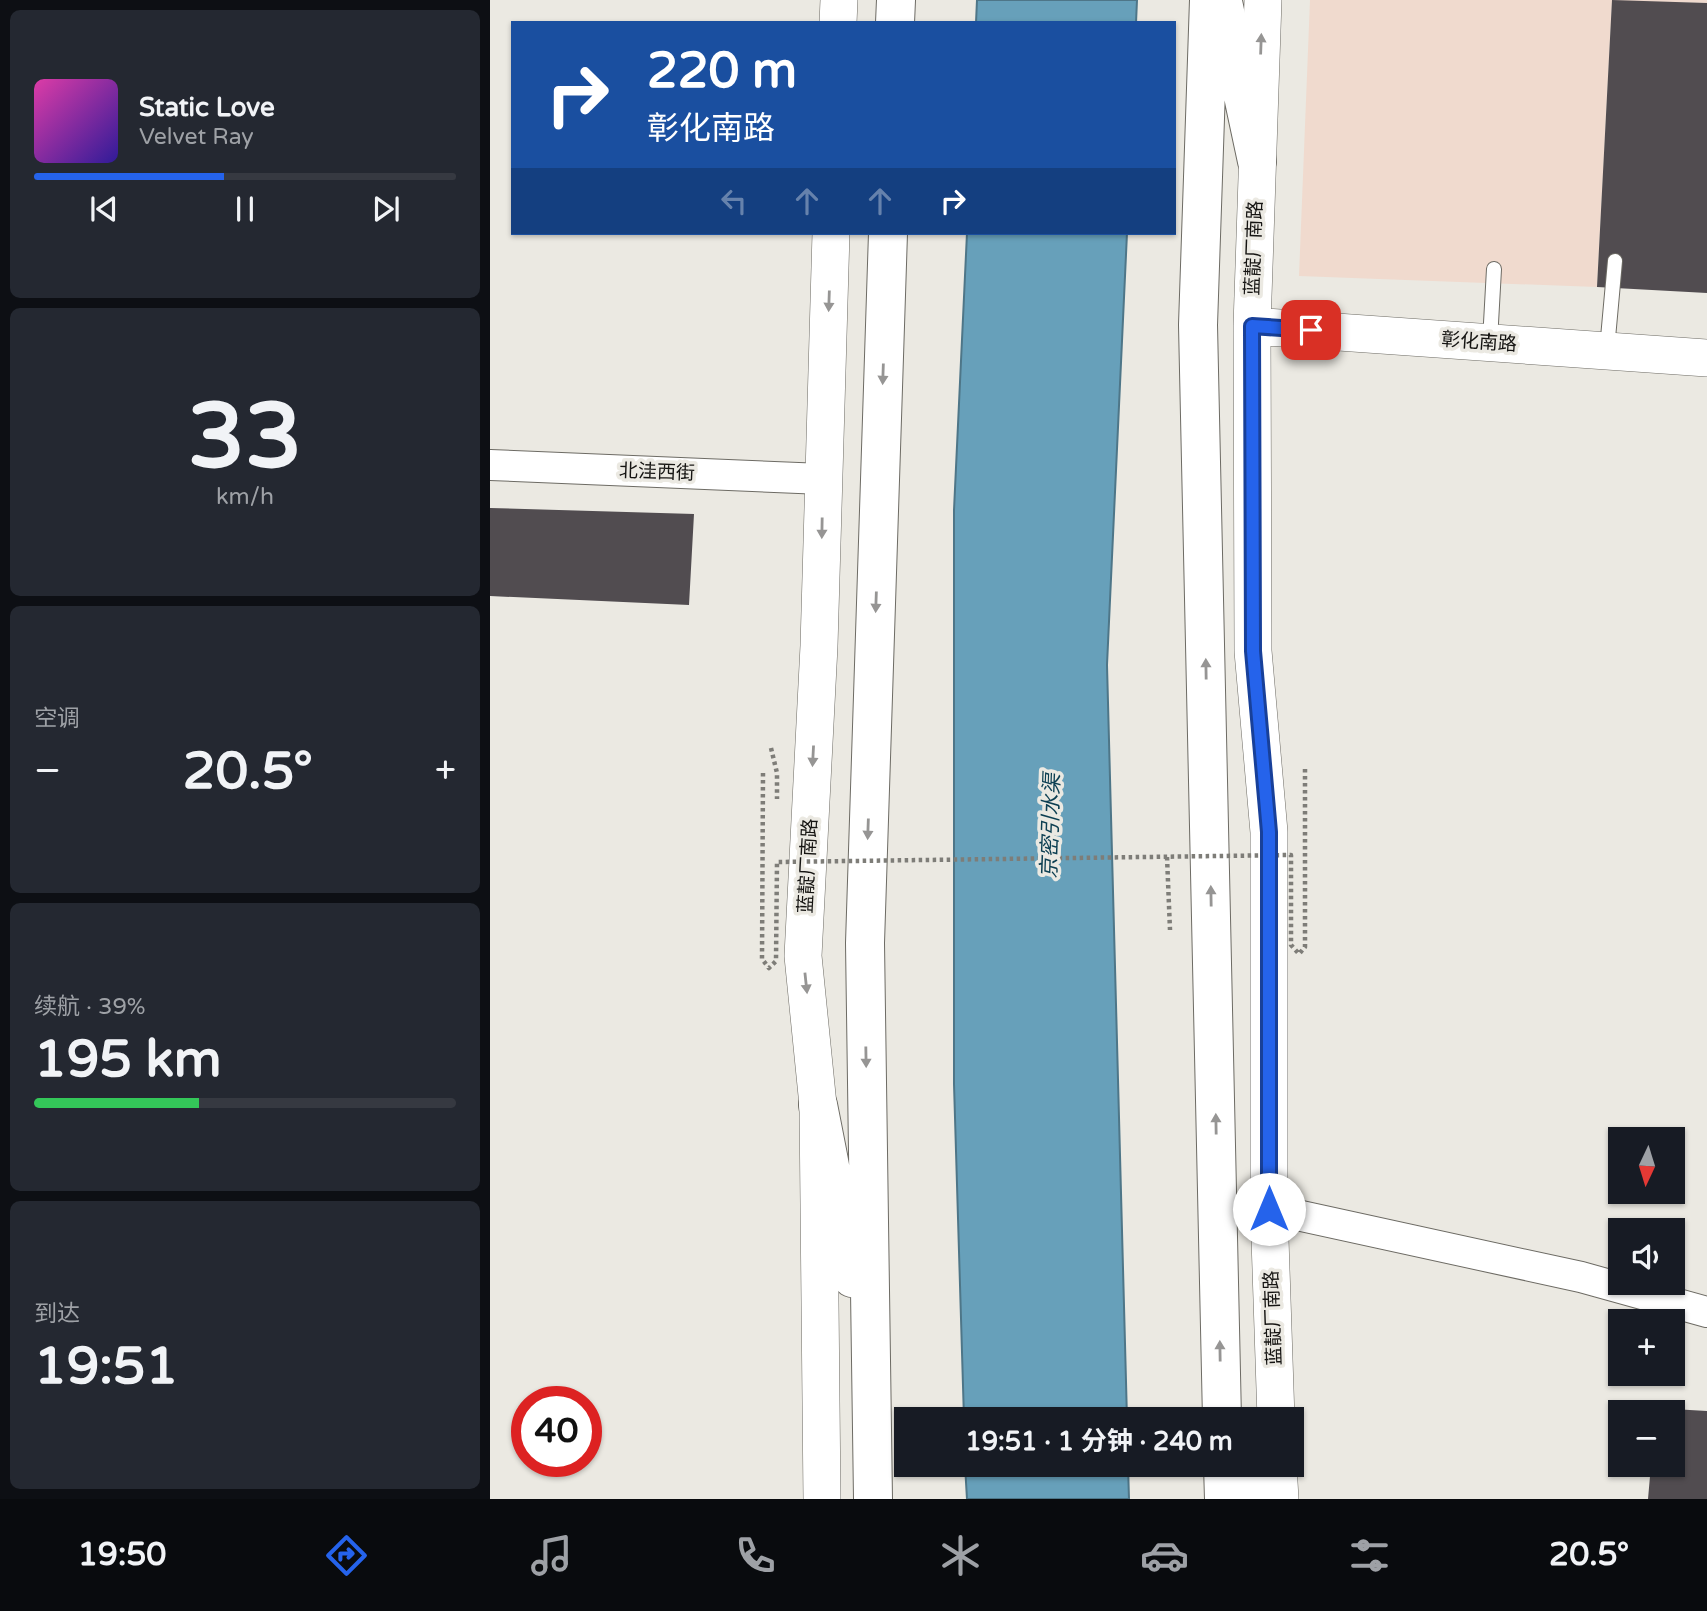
<!DOCTYPE html>
<html lang="zh">
<meta charset="utf-8">
<style>
body{margin:0;font-family:"Varela Round","Noto Sans SC",sans-serif;background:#242831;color:#f1f3f6;height:100vh;display:flex;flex-direction:column;font-size:26px;white-space:nowrap}
*{box-sizing:border-box;margin:0}
p{font-size:23px;color:#9ea1a6}
.icon{flex:none;width:38px;height:38px;fill:none;stroke:currentColor;stroke-width:2;stroke-linecap:round;stroke-linejoin:round}
.map{position:relative;flex:1;overflow:hidden}
.details{display:flex;flex-direction:column;gap:10px;padding:10px;background:#0d0f14;width:490px}
.details>*{flex:none}
.hud{position:absolute;left:21px;top:21px;width:665px;height:214px;border-radius:0px;box-shadow:0 2px 5px #0004;background:#1a4fa0;color:#fff;overflow:hidden}
.needle{width:46px;rotate:184deg}
.controls{position:absolute;left:1118px;top:1127px;display:grid;gap:14px}
.controls a{display:grid;place-items:center;width:77px;height:77px;border-radius:0px;background:#171b24;box-shadow:0 2px 5px #0004;font-size:35px}
.speed{position:absolute;left:21px;top:1386px;display:flex;gap:14px;font-size:35px;font-weight:700;text-align:center}
.speed>*{display:grid;place-content:center;width:91px;height:91px;border-radius:50%;background:#171b24;box-shadow:0 2px 5px #0004;line-height:1}
.speed .limit{border:10px solid #d22;background:#fff;color:#111}
.pin{position:absolute;display:grid;place-items:center;width:60px;height:60px;color:#fff;margin:-30px;border-radius:14px;box-shadow:0 4px 10px #0006}
.me{position:absolute;width:77px;margin:-38px;rotate:0deg;stroke-linejoin:round;filter:drop-shadow(0 0 5px #0008)}
.turn{display:flex;align-items:center;gap:24px;height:147px;padding:0 21px;font-size:32px}
.turn .icon{width:91px;height:91px;stroke-width:2.5}
.turn b{display:block;font-size:49px;line-height:60px}
.lanes{display:flex;align-items:center;height:66px;padding:0 21px;background:#0003;justify-content:center;gap:35px;direction:ltr}
.lanes .off{opacity:.35}
.big{font-size:52px;font-weight:700;line-height:1.1}
.details .card{flex:1;display:flex;flex-direction:column;justify-content:center;gap:10px;min-width:0;padding:0 24px;border-radius:10px;background:#242831}
.details .dial{align-items:center;gap:0}
.dial b{font-size:91px;line-height:1}
.song{display:flex;align-items:center;gap:21px}
.cover{width:84px;height:84px;border-radius:10px;background:linear-gradient(135deg,hsl(320 70% 55%),hsl(250 70% 35%))}
.played{height:7px;border-radius:4px;background:linear-gradient(90deg,#2563eb 45%,#363941 45%)}
.keys{display:flex;justify-content:space-around;direction:ltr}
.heat{display:flex;justify-content:space-between;align-items:center;font-size:38px;direction:ltr}
.charge{height:10px;border-radius:5px;background:linear-gradient(90deg,#34c759 39%,#363941 0)}
.trip{position:absolute;left:404px;top:1407px;width:410px;height:70px;border-radius:0px;background:#171b24;box-shadow:0 2px 5px #0004;font-weight:700;line-height:70px;text-align:center}
.tabs{display:flex;height:112px;justify-content:space-around;align-items:center;background:#090b0e;color:#9ea1a6}
.tabs .icon{width:49px;height:49px}
.tabs .on{color:#2563eb}
.tabs b{font-size:32px;color:#f1f3f6}
main{display:flex;flex:1;min-height:0}
.map>svg:first-child{display:block}
.industrial{fill:#f0dace}
.water{fill:#67a0ba;stroke:#4e7688;stroke-width:2}
.building{fill:#514c50}
.lines{fill:none;stroke-linecap:round;stroke-linejoin:round}
.service-casing{stroke:#6d6b64;stroke-width:16}
.minor-casing{stroke:#6d6b64;stroke-width:32}
.tertiary-casing{stroke:#6d6b64;stroke-width:38}
.trunk-casing{stroke:#6d6b64;stroke-width:40}
.path{stroke:#7e7d78;stroke-width:4.5;stroke-dasharray:3.5 3.5;stroke-linecap:butt}
.service{stroke:#fff;stroke-width:14}
.minor{stroke:#fff;stroke-width:30}
.tertiary{stroke:#fff;stroke-width:37}
.trunk{stroke:#fff;stroke-width:38}
.path-bridge{stroke:#7e7d78;stroke-width:4.5;stroke-dasharray:3.5 3.5;stroke-linecap:butt}
.oneway{fill:#969594}
.route-casing{stroke:#184099;stroke-width:18}
.route{stroke:#2563eb;stroke-width:12}
.labels{text-anchor:middle;dominant-baseline:central;stroke-width:7;stroke-linejoin:round;paint-order:stroke}
.street-label{font-size:19px;fill:#151412;stroke:#ebe9e2}
.water-label{font-size:21px;font-style:italic;fill:#0b3e51;stroke:#ebe9e2}
</style>
<main>
<section class="details">
<div class="card">
<div class="song"><i class="cover"></i><div><b>Static Love</b><p>Velvet Ray</p></div></div>
<div class="played"></div>
<div class="keys"><svg class="icon" aria-label="previous" viewBox="0 0 24 24"><path d="M18 5L8 12l10 7zM5 5v14"/></svg><svg class="icon" aria-label="pause" viewBox="0 0 24 24"><path d="M8 5v14M16 5v14"/></svg><svg class="icon" aria-label="next" viewBox="0 0 24 24"><path d="M6 5l10 7-10 7zM19 5v14"/></svg></div>
</div>
<div class="card dial"><b>33</b><p>km/h</p></div>
<div class="card"><p>空调</p>
<div class="heat"><a>−</a><b class="big">20.5°</b><a>+</a></div>
</div>
<div class="card"><p>续航 · 39%</p><b class="big">195 km</b><div class="charge"></div></div>
<div class="card"><p>到达</p><b class="big">19:51</b></div>
</section>
<div class="map">
<svg width="1217" height="1499" viewBox="0 0 1217 1499">
<rect width="100%" height="100%" fill="#ebe9e2"/>
<!-- industrial -->
<path class="industrial" d="M820 0H1217V3L1122 1 1107 287 809 276Z"/>
<!-- water -->
<path class="water" d="M487 0H647L646 23H486Z
M477 233H637L617 665 637 1419H474L464 1084V510Z
M475 1465H638L639 1499H477Z"/>
<!-- building -->
<path class="building" d="M1122 0 1217 3V293L1107 287Z
M0 508 204 514 199 605 0 596Z
M1165 1408 1217 1411V1499H1158L1161 1465H1183V1412H1164Z"/>
<g class="lines">
<defs>
<path id="service" d="M1000 341 1004 269
M1117 349 1125 261"/>
<path id="minor" d="M0 465 333 479
M779 1209 1091 1277 1217 1312"/>
<path id="tertiary" d="M773 0 762 326 763 651 779 832V1209L786 1419
M348 23 349 0
M762 326 1217 358
M788 1465 790 1499
M332 1499 328 1105 313 956 329 646 341 233
M757 1499 765 1465"/>
<path id="trunk" d="M719 0 708 325 732 1419
M733 2 767 161
M405 23 406 0
M328 1105 362 1278
M733 1465 734 1499
M383 1499 375 943 398 233"/>
</defs>
<!-- service casing -->
<use href="#service" class="service-casing"/>
<!-- minor casing -->
<use href="#minor" class="minor-casing"/>
<!-- tertiary casing -->
<use href="#tertiary" class="tertiary-casing"/>
<!-- trunk casing -->
<use href="#trunk" class="trunk-casing"/>
<!-- path -->
<path class="path" d="M281 748 287 773V799
M677 857 680 930"/>
<!-- service -->
<use href="#service" class="service"/>
<!-- minor -->
<use href="#minor" class="minor"/>
<!-- tertiary -->
<use href="#tertiary" class="tertiary"/>
<!-- trunk -->
<use href="#trunk" class="trunk"/>
<!-- path-bridge -->
<path class="path-bridge" d="M273 773 272 959 279 968 286 961 287 862 801 855V945L809 954 815 947V767"/>
</g>
<!-- one-way arrows -->
<defs><path id="oneway-solid" d="M-6-.8H1V-3.2L6.5 0L1 3.2V.8H-6Z" transform="scale(1.75)"/></defs>
<g class="oneway">
<use href="#oneway-solid" transform="translate(771 44) rotate(-88)"/>
<use href="#oneway-solid" transform="translate(339 301) rotate(92)"/>
<use href="#oneway-solid" transform="translate(393 374) rotate(92)"/>
<use href="#oneway-solid" transform="translate(332 528) rotate(91)"/>
<use href="#oneway-solid" transform="translate(386 602) rotate(92)"/>
<use href="#oneway-solid" transform="translate(716 669) rotate(-91)"/>
<use href="#oneway-solid" transform="translate(323 756) rotate(93)"/>
<use href="#oneway-solid" transform="translate(378 829) rotate(92)"/>
<use href="#oneway-solid" transform="translate(721 896) rotate(-91)"/>
<use href="#oneway-solid" transform="translate(316 983) rotate(84)"/>
<use href="#oneway-solid" transform="translate(376 1057) rotate(89)"/>
<use href="#oneway-solid" transform="translate(726 1124) rotate(-91)"/>
<use href="#oneway-solid" transform="translate(730 1351) rotate(-91)"/>
</g>
<g class="lines">
<defs>
<path id="route" d="M779 1209V832L763 651 762 326 821 330"/>
</defs>
<!-- route casing -->
<use href="#route" class="route-casing"/>
<!-- route -->
<use href="#route" class="route"/>
</g>
<g class="labels">
<!-- street labels -->
<g class="street-label">
<text transform="translate(764 248) rotate(-88)">蓝靛厂南路</text>
<text transform="translate(989 342) rotate(4)">彰化南路</text>
<text transform="translate(167 472) rotate(2)">北洼西街</text>
<text transform="translate(318 866) rotate(-87)">蓝靛厂南路</text>
<text transform="translate(783 1318) rotate(-92)">蓝靛厂南路</text>
</g>
<!-- water labels -->
<g class="water-label">
<text transform="translate(561 826) rotate(-88)">京密引水渠</text>
</g>
</g>
</svg>
<div class="controls">
<a><svg class="needle" viewBox="-14 -14 28 28"><path d="M0-13l5 13h-10z" fill="#e53935"/><path d="M0 13l5-13h-10z" fill="#9ea1a6"/></svg></a>
<a><svg class="icon" aria-label="sound" viewBox="0 0 24 24"><path d="M4 9h4l5-4v14l-5-4H4zM17 9q2 3 0 6"/></svg></a>
<a>+</a>
<a>−</a>
</div>
<div class="speed"><div class="limit">40</div></div>
<div class="pin" style="left:821px;top:330px;background:#d93025"><svg class="icon" aria-label="arrive" viewBox="0 0 24 24"><path d="M6 21V4h12l-3 4 3 4H6"/></svg></div>
<svg class="me" style="left:779px;top:1209px" viewBox="-20 -20 40 40"><circle r="19" fill="#fff"/><path d="M0-13L10 11 0 6-10 11z" fill="#2563eb"/></svg>
<div class="trip">19:51 · 1 分钟 · 240 m</div>
<div class="hud">
<div class="turn"><svg class="icon" aria-label="right" viewBox="0 0 24 24"><path d="M7 20v-9h11M14 6l5 5-5 5"/></svg><div><b>220 m</b>彰化南路</div></div>
<div class="lanes"><svg class="icon off" aria-label="left" viewBox="0 0 24 24"><path d="M17 20v-9H6M10 6l-5 5 5 5"/></svg><svg class="icon off" aria-label="ahead" viewBox="0 0 24 24"><path d="M12 20V5M6 11l6-6 6 6"/></svg><svg class="icon off" aria-label="ahead" viewBox="0 0 24 24"><path d="M12 20V5M6 11l6-6 6 6"/></svg><svg class="icon" aria-label="right" viewBox="0 0 24 24"><path d="M7 20v-9h11M14 6l5 5-5 5"/></svg></div>
</div>
</div>
</main>
<nav class="tabs">
<b>19:50</b>
<svg class="icon on" aria-label="directions" viewBox="0 0 24 24"><path d="M12 3l9 9-9 9-9-9zM9 14v-3h6M13 9l2 2-2 2"/></svg>
<svg class="icon" aria-label="music" viewBox="0 0 24 24"><path d="M9 18V5l10-2v13"/><circle cx="6" cy="18" r="3"/><circle cx="16" cy="16" r="3"/></svg>
<svg class="icon" aria-label="phone" viewBox="0 0 24 24"><path d="M5 4h4l2 5-3 2q2 4 5 5l2-3 5 2v4C11 20 4 13 5 4z"/></svg>
<svg class="icon" aria-label="climate" viewBox="0 0 24 24"><path d="M12 3v18M4 7l16 10M4 17L20 7"/></svg>
<svg class="icon" aria-label="car" viewBox="0 0 24 24"><path d="M5 17H2v-5l4-1 3-4h7l3 4 3 1v5h-3M9 17h6M6 11h13"/><circle cx="7" cy="17" r="2"/><circle cx="17" cy="17" r="2"/></svg>
<svg class="icon" aria-label="filters" viewBox="0 0 24 24"><path d="M4 7h16M4 17h16"/><circle cx="9" cy="7" r="2"/><circle cx="15" cy="17" r="2"/></svg>
<b>20.5°</b>
</nav>
